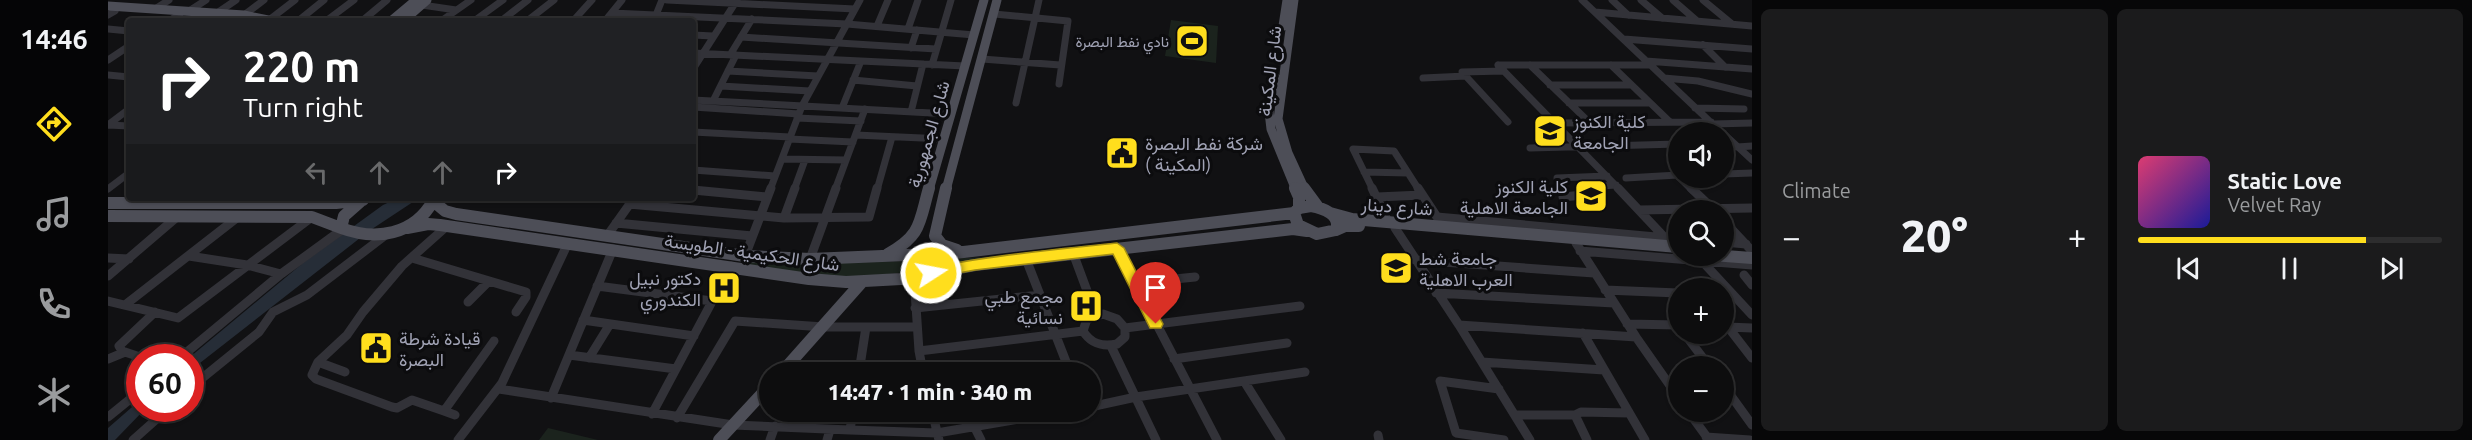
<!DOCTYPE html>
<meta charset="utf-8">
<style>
body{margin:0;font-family:Ubuntu,Vazirmatn,sans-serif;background:#1b1b1c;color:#f1f3f6;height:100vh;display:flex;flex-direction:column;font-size:22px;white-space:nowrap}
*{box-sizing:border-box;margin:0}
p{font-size:20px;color:#9a9c9e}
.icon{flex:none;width:33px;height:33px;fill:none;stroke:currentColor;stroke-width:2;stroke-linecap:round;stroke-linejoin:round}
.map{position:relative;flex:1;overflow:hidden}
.sheet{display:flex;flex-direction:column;gap:9px;padding:9px;background:#070708;width:720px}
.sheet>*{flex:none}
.top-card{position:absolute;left:18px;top:18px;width:570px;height:183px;border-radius:6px;box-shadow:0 2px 4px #0004,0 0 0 2px #2d2d2e;background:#202124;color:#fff;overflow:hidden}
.buttons{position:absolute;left:1560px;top:122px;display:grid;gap:12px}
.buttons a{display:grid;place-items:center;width:66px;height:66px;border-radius:50%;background:#0d0d0e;box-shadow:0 2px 4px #0004,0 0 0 2px #2d2d2e;font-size:30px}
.speed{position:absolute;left:18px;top:344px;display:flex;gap:12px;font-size:30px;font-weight:700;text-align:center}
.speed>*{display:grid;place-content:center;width:78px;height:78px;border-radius:50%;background:#0d0d0e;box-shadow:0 2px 4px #0004,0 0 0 2px #2d2d2e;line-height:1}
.speed .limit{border:9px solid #d22;background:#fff;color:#111}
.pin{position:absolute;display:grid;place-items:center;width:51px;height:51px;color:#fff;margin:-62px -26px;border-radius:50% 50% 50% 0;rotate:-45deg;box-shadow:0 0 6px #0007}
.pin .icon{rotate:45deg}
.me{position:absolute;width:66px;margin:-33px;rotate:79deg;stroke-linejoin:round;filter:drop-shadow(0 0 4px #0008)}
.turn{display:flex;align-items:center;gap:21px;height:126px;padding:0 18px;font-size:27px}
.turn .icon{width:78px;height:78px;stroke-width:2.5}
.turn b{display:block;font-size:42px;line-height:51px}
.lanes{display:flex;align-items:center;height:57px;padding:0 18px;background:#0003;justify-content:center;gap:30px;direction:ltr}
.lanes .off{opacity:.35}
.big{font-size:45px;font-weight:800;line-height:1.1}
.sheet .card{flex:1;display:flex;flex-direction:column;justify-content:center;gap:9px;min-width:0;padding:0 21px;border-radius:9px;background:#1b1b1c}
.song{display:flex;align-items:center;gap:18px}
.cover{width:72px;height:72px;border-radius:9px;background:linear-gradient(135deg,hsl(340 70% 55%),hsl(240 70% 35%))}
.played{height:6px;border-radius:3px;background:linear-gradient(90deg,#ffde1d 75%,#2d2d2e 75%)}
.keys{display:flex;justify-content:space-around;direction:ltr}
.heat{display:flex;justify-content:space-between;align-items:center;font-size:33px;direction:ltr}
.sheet .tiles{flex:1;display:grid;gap:9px;grid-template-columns:repeat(2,1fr)}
.trip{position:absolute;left:651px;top:362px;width:342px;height:60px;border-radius:30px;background:#0d0d0e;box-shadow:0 2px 4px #0004,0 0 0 2px #2d2d2e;font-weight:800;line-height:60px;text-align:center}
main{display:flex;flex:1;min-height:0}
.dock{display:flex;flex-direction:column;width:108px;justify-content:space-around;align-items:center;background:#050506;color:#9a9c9e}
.dock .icon{width:42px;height:42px}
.dock .selected{color:#ffde1d}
.dock b{font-size:27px;color:#f1f3f6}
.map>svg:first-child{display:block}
.green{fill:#1b231d}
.water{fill:#262d37}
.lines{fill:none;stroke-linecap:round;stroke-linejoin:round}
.minor-far1{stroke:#323238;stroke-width:7}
.minor{stroke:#323238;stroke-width:9}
.major-far1{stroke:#4d4e57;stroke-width:9}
.major{stroke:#4d4e57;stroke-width:12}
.route{fill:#ffde1d;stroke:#a69013;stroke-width:1.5}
.labels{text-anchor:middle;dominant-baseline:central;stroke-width:6;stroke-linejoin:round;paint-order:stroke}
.far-poi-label{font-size:15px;fill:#a1a3b5;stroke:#0c0c0e;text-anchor:end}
.street-label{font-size:18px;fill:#a1a3b5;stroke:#0c0c0e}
.poi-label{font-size:18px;fill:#a1a3b5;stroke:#0c0c0e;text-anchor:start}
</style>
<main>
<nav class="dock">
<b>14:46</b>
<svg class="icon selected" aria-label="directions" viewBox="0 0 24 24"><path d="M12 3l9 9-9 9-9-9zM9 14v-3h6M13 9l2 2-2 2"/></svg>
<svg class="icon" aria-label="music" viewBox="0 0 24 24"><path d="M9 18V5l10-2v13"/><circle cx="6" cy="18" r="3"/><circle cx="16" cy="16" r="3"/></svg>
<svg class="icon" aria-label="phone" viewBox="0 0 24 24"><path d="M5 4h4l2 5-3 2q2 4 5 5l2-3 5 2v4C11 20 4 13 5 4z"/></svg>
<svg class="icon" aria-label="climate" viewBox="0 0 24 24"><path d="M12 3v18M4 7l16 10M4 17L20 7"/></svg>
</nav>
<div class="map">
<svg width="1644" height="440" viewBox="0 0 1644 440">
<rect width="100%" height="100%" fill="#111113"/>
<!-- green -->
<path class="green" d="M1063 20 1110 26 1108 63 1057 56Z
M981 245 983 247 801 272 735 278 634 265 637 261 653 263 774 262 878 257Z
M440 428 490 440H431Z"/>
<!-- water -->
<path class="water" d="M290 198H311L261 231 83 370 82 357 195 263 275 205Z
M31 401 32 408H38L7 440H0V428Z"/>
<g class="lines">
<!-- minor-far1 -->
<path class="minor-far1" d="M559 0 747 9
M1474 0 1613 132
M1504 0 1520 15
M1533 0 1554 18
M1565 0 1589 21
M1595 0 1624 24
M314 5 348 10
M47 9 61 0
M81 11 98 0
M1487 12 1644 26
M109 13 128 0
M504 13 739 24 866 35
M886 14 960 21 951 84
M0 15 7 11
M136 15 156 0
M548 15 554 0
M423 18 439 21
M161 20 187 0
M61 21 72 14
M190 21 216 0
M218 21 246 0
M254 21 279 0
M333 21 363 0
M366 21 395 0
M393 21 420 0
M419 21 446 0
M465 21 484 0
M497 21 514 0
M769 26 780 0
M0 29 21 31
M800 29 810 0
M585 35 605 36
M633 37 828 49
M1516 39 1644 49
M1595 45 1617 67
M803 48 809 30
M585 53 857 66
M622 55 644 19
M874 59 952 65
M0 60 21 46
M1538 61 1644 69
M824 65 843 0
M1390 65 1512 190
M1390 65H1542
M1422 65 1482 123
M1503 65 1562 122
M585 69 629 0
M620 71 710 76
M1396 71 1354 72 1400 122
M0 75 21 77
M1315 78 1358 76
M1556 78 1590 81 1644 94
M745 80 809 86
M1442 85H1523
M613 86 702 91
M585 100 842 114
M605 101 628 55
M908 103 931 0
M1461 103H1541
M585 107 691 114
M734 108 753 61
M1587 108 1636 109
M803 112 815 64
M689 118 753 121
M1449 123 1603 122
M1605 124 1644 123
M0 125 21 109
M0 125 21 126
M585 132 682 137
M1616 134 1644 160
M748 135 836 139
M681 139 745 142
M1629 147 1644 146
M1422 148 1570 144
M674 159 738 160
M585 170 667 176
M1256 172 1300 173
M1616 174 1644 173
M1571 177 1584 190
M1449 178 1499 176
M1518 178 1570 175
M0 189 21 173
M662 190 694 106 752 0
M686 190 697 160
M727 190 757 109
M769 190 784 137
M1265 190 1245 149 1286 151 1311 190
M1476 190V187L1508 185"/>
<!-- minor -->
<path class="minor" d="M1264 188 1280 222
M1310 188 1329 217 1570 239
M1510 188 1559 240
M1583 188 1605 209
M585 190 659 197
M1269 197 1314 195
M1455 197 1475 195 1476 188
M521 204 676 218 761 217 769 188
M1531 210 1644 208
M676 218 687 188
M1616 221 1644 251
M508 223 644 236
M1287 228 1351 325 1422 440
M499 236 526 198
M1616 242 1638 244
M1468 243 1528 337 1570 397
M1009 248 1109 440
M1472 251 1644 265
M965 253 988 315
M81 256 139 265 173 274
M637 256 663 188
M0 258 21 259
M304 258 418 292V297L408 312
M702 259 728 188
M918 259 962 372
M1307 260 1486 273
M1593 260 1644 315
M1636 275 1644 285
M0 276 70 216
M806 276 811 351 815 372
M1027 283 1087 277
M489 286 604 301
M1497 290 1570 293
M1328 293 1506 303
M0 301 70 318 204 217
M360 302 381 281
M17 305 130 217
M807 308 932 295
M995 314 1009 319 1017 328V337L1009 344C994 347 983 344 975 331L979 319Z
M475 320 586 336
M1519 324 1570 325
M1351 325 1528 337
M1619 327 1644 328
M1620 327 1644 358
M1017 328 1192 306
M1475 333 1537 440
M1576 333 1601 366
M1003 346 1048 440
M811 351 975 331
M461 355 568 369
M32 357 14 351 11 346 47 312
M73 357 173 274 235 229
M481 358 502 324
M0 359 17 352
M1066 359 1179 343
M210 362 237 372
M1374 362 1496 370
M751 372 758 327
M1136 381 1173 440
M1616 386 1644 425
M82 388 151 332 165 312 199 295 279 234
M391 389 625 425 742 430 829 433 958 411
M1391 389 1332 381 1348 433 1396 440
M443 398 505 249
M982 407 1028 397 1197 372
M336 411 304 400 289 408 284 407 208 379 204 375 210 362 239 335 255 312 294 266 339 226
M824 411 831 440
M1580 411 1601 440
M544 414 623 266
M347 415 336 411 386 341
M1407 415H1467L1473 412 1521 413
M1467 415 1479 440
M0 417 32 391
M569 418 627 321 716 327H809
M866 426 873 440
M742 430 745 411
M1270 435 1271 440
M1598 437 1642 440
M25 440 61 408
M350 440 394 383 460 243
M662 440 667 426
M719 440 722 430"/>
<!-- major-far1 -->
<path class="major-far1" d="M1186 0 1170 119 1180 153 1197 190
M0 6 136 15 165 21
M283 21 308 0
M295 21 319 0
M1175 26 1179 0
M1168 78 1161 112 1163 129 1188 190
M821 190 876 0
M838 190 889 0"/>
<!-- major -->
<path class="major" d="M838 188 827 236 834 245 849 250
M1187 188 1191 197V208
M1196 188 1210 207
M253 201 236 216 233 228C268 241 306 235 325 201L323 198
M325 201 337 211 348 214 637 256 702 259 847 253 1186 213
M0 203H228L255 200
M1203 206C1215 208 1234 215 1228 230L1209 234 1190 225 1186 213 1191 208Z
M1222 213 1244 219 1570 247
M0 216 204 217 233 228
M299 228 320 224 332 225 701 279 738 282 793 279 867 265 1185 229 1199 231
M1228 230 1237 226H1251
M780 254C814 235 811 223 821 188
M1604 255 1644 258
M674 372 754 282
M611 440 662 385"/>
</g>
<!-- route -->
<path class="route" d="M1009 243 1016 248 1055 324 1053 328H1042L1005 254 867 270 823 278 816 273C825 260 983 246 1009 243Z"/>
<!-- icons -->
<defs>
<symbol id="stadium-square" viewBox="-11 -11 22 22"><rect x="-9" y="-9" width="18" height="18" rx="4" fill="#ffde1d" stroke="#0c0c0e"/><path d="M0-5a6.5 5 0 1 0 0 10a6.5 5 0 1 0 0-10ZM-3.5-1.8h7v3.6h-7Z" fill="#111"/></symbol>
<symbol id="university-square" viewBox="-11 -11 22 22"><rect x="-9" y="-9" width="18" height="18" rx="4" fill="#ffde1d" stroke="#0c0c0e"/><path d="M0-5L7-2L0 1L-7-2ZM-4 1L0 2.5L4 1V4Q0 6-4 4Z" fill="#111"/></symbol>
<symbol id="civic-square" viewBox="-11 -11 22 22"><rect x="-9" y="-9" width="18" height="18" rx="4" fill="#ffde1d" stroke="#0c0c0e"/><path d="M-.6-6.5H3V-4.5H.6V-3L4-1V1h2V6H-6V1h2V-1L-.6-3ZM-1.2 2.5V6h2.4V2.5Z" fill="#111"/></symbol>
<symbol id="hospital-square" viewBox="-11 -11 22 22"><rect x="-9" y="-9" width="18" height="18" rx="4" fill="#ffde1d" stroke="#0c0c0e"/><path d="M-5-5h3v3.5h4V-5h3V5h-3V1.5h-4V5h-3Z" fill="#111"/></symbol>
</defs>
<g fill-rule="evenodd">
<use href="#stadium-square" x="1065" y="22" width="38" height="38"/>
<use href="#university-square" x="1423" y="112" width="38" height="38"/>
<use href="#civic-square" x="995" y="134" width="38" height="38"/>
<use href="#university-square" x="1464" y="177" width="38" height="38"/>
<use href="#university-square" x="1269" y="249" width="38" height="38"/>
<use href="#hospital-square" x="597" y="269" width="38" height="38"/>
<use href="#hospital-square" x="959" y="287" width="38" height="38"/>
<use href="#civic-square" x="249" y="329" width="38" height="38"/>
</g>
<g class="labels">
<!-- far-poi labels -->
<g class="far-poi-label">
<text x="1061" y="41">نادي نفط البصرة</text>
</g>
<!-- street labels -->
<g class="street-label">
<text transform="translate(1161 71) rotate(-83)">شارع المكينة</text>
<text transform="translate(820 134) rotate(-74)">شارع الجمهورية</text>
<text transform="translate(1289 206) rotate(4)">شارع دينار</text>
<text transform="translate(644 252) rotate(8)">شارع الحكيمية - الطويسة</text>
</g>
<!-- poi labels -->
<g class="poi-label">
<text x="1465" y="121">كلية الكنوز<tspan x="1465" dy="21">الجامعة</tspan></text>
<text x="1037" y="143">شركة نفط البصرة<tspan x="1037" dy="21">( المكينة)</tspan></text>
<text x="1460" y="186" text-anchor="end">كلية الكنوز<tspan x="1460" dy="21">الجامعة الاهلية</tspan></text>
<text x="1311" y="258">جامعة شط<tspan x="1311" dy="21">العرب الاهلية</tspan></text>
<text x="593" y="278" text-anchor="end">دكتور نبيل<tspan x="593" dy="21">الكندوري</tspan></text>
<text x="955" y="296" text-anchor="end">مجمع طبي<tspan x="955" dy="21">نسائية</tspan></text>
<text x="291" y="338">قيادة شرطة<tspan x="291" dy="21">البصرة</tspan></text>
</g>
</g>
</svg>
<div class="buttons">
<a><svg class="icon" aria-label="sound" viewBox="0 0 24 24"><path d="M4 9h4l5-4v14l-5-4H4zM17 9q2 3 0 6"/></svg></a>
<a><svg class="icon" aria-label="search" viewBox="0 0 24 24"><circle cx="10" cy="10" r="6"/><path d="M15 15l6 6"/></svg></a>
<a>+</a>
<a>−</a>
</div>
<div class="speed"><div class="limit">60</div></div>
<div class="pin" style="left:1048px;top:324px;background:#d93025"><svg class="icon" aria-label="arrive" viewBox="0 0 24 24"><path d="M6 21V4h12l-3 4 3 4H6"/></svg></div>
<svg class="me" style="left:823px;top:273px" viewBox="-20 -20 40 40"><circle r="17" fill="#ffde1d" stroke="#fff" stroke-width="3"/><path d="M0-11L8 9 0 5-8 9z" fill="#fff"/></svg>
<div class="trip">14:47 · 1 min · 340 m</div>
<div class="top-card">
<div class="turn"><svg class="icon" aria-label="right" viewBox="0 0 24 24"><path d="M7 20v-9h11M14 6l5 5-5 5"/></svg><div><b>220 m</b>Turn right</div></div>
<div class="lanes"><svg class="icon off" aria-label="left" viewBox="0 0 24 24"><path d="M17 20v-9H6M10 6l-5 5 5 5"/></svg><svg class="icon off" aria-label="ahead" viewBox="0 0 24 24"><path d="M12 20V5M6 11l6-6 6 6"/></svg><svg class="icon off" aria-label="ahead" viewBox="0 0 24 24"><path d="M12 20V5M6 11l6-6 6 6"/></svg><svg class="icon" aria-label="right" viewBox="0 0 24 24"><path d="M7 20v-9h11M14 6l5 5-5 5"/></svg></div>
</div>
</div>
<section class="sheet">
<div class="tiles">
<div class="card"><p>Climate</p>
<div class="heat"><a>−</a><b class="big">20°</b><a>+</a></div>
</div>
<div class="card">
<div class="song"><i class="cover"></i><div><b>Static Love</b><p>Velvet Ray</p></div></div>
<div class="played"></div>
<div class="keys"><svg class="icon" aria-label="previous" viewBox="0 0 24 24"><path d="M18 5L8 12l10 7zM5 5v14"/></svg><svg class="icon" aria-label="pause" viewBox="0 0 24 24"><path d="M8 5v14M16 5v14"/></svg><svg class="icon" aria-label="next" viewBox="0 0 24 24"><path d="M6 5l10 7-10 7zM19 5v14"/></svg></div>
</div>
</div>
</section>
</main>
